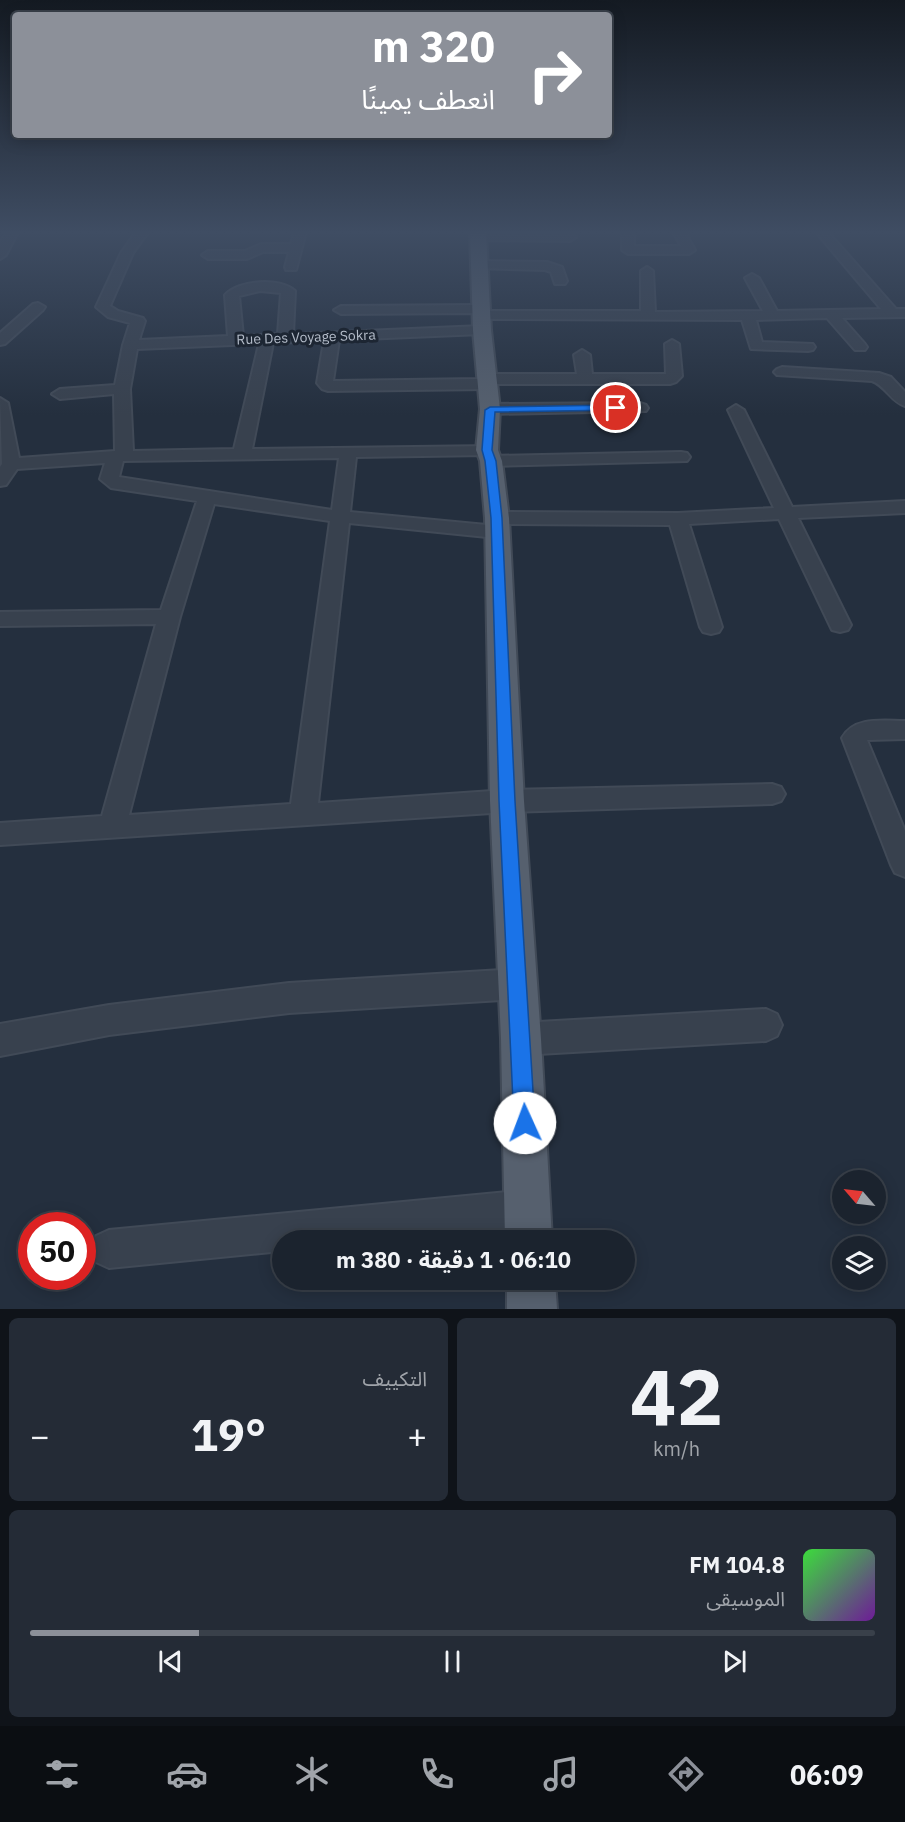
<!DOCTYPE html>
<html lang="ar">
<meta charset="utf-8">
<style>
body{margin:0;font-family:"IBM Plex Sans","Noto Sans Arabic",sans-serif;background:#242b36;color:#f1f3f6;direction:rtl;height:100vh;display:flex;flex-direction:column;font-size:22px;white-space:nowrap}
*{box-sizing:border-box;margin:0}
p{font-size:20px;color:#a0a4aa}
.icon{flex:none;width:33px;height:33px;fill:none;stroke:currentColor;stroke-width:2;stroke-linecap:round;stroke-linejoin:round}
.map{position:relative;height:1309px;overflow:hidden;direction:ltr}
.details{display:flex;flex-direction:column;gap:9px;padding:9px;background:#0f1319;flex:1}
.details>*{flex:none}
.banner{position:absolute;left:12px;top:12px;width:600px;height:126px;border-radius:6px;box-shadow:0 3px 15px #0003,0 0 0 2px #39404a;direction:rtl;background:#8c9099;color:#fff;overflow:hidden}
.needle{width:39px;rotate:298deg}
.controls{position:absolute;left:832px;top:1170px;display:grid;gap:12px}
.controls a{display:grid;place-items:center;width:54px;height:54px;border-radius:50%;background:#1b232e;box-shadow:0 3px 15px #0003,0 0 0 2px #39404a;font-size:30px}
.speed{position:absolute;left:18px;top:1212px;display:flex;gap:12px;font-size:30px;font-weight:700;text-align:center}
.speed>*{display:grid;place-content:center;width:78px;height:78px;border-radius:50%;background:#1b232e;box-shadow:0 3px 15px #0003,0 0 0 2px #39404a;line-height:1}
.speed .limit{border:9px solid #d22;background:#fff;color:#111}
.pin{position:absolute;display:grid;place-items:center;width:51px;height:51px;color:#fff;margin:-26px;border:3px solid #fff;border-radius:50%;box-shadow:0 2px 6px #0007}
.me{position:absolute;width:66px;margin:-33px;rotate:358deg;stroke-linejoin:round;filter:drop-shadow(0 0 4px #0008)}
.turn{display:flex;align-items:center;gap:21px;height:126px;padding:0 18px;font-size:27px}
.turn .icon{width:78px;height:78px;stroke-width:2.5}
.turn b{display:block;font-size:42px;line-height:51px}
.big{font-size:45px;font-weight:700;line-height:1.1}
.details .card{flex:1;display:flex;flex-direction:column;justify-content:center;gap:9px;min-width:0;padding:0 21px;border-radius:9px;background:#242b36}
.details .dial{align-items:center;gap:0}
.dial b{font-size:78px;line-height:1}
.song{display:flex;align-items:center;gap:18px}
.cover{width:72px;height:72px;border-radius:9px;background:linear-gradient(135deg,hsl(120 70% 55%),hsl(280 70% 35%))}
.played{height:6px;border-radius:3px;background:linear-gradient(90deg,#8c9099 20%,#39404a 20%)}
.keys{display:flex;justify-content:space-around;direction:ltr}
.heat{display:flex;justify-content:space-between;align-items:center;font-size:33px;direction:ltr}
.details .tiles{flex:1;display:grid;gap:9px;grid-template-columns:1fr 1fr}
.card:last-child{grid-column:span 2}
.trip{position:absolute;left:272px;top:1230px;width:363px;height:60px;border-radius:30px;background:#1b232e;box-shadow:0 3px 15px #0003,0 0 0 2px #39404a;font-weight:700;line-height:60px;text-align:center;direction:rtl}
.tabs{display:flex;height:96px;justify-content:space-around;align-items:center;background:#0b0e12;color:#a0a4aa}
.tabs .icon{width:42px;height:42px}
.tabs .active{color:#8c9099}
.tabs b{font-size:27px;color:#f1f3f6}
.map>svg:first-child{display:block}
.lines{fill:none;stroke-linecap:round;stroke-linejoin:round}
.minor-casing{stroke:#414a57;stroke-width:4}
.major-casing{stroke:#414a57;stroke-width:4}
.minor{fill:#38414e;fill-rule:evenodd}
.major{fill:#56606e;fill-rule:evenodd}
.route{fill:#1a73e8;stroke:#114b97;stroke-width:1.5}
.labels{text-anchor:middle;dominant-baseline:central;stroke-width:6;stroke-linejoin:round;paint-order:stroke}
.far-street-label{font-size:14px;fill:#b4bcc9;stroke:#1d2633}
</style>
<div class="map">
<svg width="905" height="1309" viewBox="0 0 905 1309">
<rect width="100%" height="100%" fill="#242f3e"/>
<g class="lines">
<defs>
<path id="minor" d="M6 232H18L6 255 0 259V243Z
M136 232H148L133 253 110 306 118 311 143 318 145 321 139 340 228 336 225 295C238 280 281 277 295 291L293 334 482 326 489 330 482 334 339 340 333 381 479 379 481 376 487 374H577L574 355 582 350 590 355 592 374H666L665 344 672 340 679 344 682 376 676 382 670 384H496L494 387 488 389 328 391 322 389 317 383 324 341 273 343 252 449 493 446 496 450 493 454 487 455 356 457 350 512 497 526 504 528 507 532 504 536 497 538 349 523 318 803 507 790 772 784 781 787 785 794 781 801 772 804 507 812 0 845V823L102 816 156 624 0 626V612L161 610 197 501 111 488 100 479 105 463 17 469 6 485 0 486V467L2 464 0 398 8 403 19 458 115 451 114 394 60 399 52 394 60 389 115 385 123 345 130 323 108 317 96 307 121 253ZM260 291 281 293 278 334 243 336 239 296ZM259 344 234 449 133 451 130 389 137 349ZM339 458 332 510 119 477 123 461ZM214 504 330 521 291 804 129 815 180 617Z
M294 232H306L296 270H286L285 267 289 252H263L247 259H208L202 255 208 251H245L261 244H291Z
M622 232H634V246H681L673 232H685L695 250 689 254H628L622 250Z
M816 232H828L896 309H905V317L842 318 865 344 867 347 865 350H855L827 318 756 320 762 342 813 344 815 347 813 350 808 351 751 349 742 320 483 319 478 318 477 313 341 314 334 310 341 306 482 305 487 306 488 311H641V271L647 267 653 271 655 312 763 311 745 278 752 274 759 278 777 311 881 309Z
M478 233H570L576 237 570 241 474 240V234Z
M480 261 547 262 562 267 567 281 565 284H555L551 272 545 270 475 268 474 265Z
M38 303 45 307 43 310 5 344 0 345V333L33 304Z
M782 367 879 373 891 377 905 392V406C891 402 886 386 872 381L777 375 774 372 777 369Z
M640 403 646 405 648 408 646 411 490 414 482 409 490 404Z
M736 405 744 410 792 507 905 501V513L798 518 851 625 848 630 840 632 832 630 779 519 689 524 722 627 719 632 711 634 703 632 700 627 670 525 497 524 490 522 487 518 490 514 497 512 678 513 774 508 728 410Z
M681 452 687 453 690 457 687 461 491 466 485 465 482 461 485 457 491 456Z
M905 721V739L867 740 905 831V877L895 873 891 865 842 738C854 716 883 721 905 721Z
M517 969 528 974 532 984 528 994 517 999 289 1013 109 1035 0 1056V1024L109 1005 289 983Z
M766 1009 777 1014 782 1025 777 1036 766 1041 521 1055 510 1050 505 1039 510 1028 521 1023Z
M528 1190 541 1195 546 1208 541 1221 528 1226 383 1240H282V1251L109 1268 96 1262 90 1249 96 1236 109 1230Z"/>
<path id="major" d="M470 232H486L491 330 500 409 498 450 502 461 509 518 524 801 541 1039 552 1240H505L501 1039 490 801 485 518 480 461 476 450 480 409 473 330Z
M507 1280H555L557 1309H507Z"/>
</defs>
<!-- minor casing -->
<use href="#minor" class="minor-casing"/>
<!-- major casing -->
<use href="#major" class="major-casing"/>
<!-- minor -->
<use href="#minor" class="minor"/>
<!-- major -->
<use href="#major" class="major"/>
</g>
<!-- sky -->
<linearGradient id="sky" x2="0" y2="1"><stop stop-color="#141a22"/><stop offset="0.56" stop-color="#3f4d63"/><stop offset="1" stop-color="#3f4d63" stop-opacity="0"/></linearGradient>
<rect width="905" height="415" fill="url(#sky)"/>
<!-- route -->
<path class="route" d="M616 405 620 406V410L495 412 492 450 496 461 502 518 515 801 535 1123 532 1131 525 1134 517 1131 514 1123 499 801 491 518 485 461 482 450 485 410 490 407Z"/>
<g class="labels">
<!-- far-street labels -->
<g class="far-street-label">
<text transform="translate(306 337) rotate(-2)">Rue Des Voyage Sokra</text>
</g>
</g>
</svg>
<div class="controls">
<a><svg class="needle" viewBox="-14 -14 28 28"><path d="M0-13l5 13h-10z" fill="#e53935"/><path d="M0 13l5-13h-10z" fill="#a0a4aa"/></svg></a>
<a><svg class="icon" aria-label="layers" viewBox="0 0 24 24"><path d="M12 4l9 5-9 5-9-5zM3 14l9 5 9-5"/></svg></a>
</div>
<div class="speed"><div class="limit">50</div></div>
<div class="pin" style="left:616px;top:408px;background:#d93025"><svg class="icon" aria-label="arrive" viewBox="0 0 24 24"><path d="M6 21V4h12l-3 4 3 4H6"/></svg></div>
<svg class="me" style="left:525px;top:1123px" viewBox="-20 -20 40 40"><circle r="19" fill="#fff"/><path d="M0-13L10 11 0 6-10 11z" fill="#1a73e8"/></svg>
<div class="trip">06:10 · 1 دقيقة · 380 m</div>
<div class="banner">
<div class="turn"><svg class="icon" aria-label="right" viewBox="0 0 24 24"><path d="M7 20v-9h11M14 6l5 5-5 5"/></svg><div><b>320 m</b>انعطف يمينًا</div></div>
</div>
</div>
<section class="details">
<div class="tiles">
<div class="card dial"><b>42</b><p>km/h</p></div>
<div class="card"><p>التكييف</p>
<div class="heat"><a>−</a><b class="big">19°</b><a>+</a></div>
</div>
<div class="card">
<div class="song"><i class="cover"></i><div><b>104.8 FM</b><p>الموسيقى</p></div></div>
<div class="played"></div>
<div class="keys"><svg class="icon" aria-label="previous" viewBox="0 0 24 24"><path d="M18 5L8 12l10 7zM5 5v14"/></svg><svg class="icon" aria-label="pause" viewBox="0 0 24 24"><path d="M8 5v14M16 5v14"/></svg><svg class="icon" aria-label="next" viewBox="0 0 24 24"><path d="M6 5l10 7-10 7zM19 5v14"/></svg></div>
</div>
</div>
</section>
<nav class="tabs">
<b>06:09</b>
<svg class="icon active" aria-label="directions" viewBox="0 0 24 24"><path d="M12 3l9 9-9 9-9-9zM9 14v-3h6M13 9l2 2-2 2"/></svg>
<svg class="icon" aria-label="music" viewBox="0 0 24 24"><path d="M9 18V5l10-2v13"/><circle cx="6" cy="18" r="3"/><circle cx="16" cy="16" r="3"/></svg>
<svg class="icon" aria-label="phone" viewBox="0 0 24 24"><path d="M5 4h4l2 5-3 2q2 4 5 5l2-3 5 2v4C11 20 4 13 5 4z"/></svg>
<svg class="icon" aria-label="climate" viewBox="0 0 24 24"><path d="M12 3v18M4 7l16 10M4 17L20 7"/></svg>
<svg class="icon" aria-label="car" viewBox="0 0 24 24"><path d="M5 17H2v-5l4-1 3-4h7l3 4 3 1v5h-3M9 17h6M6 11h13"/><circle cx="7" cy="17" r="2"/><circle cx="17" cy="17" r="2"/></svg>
<svg class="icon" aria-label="filters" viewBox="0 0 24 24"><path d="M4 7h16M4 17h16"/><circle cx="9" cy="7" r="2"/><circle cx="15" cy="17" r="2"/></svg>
</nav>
